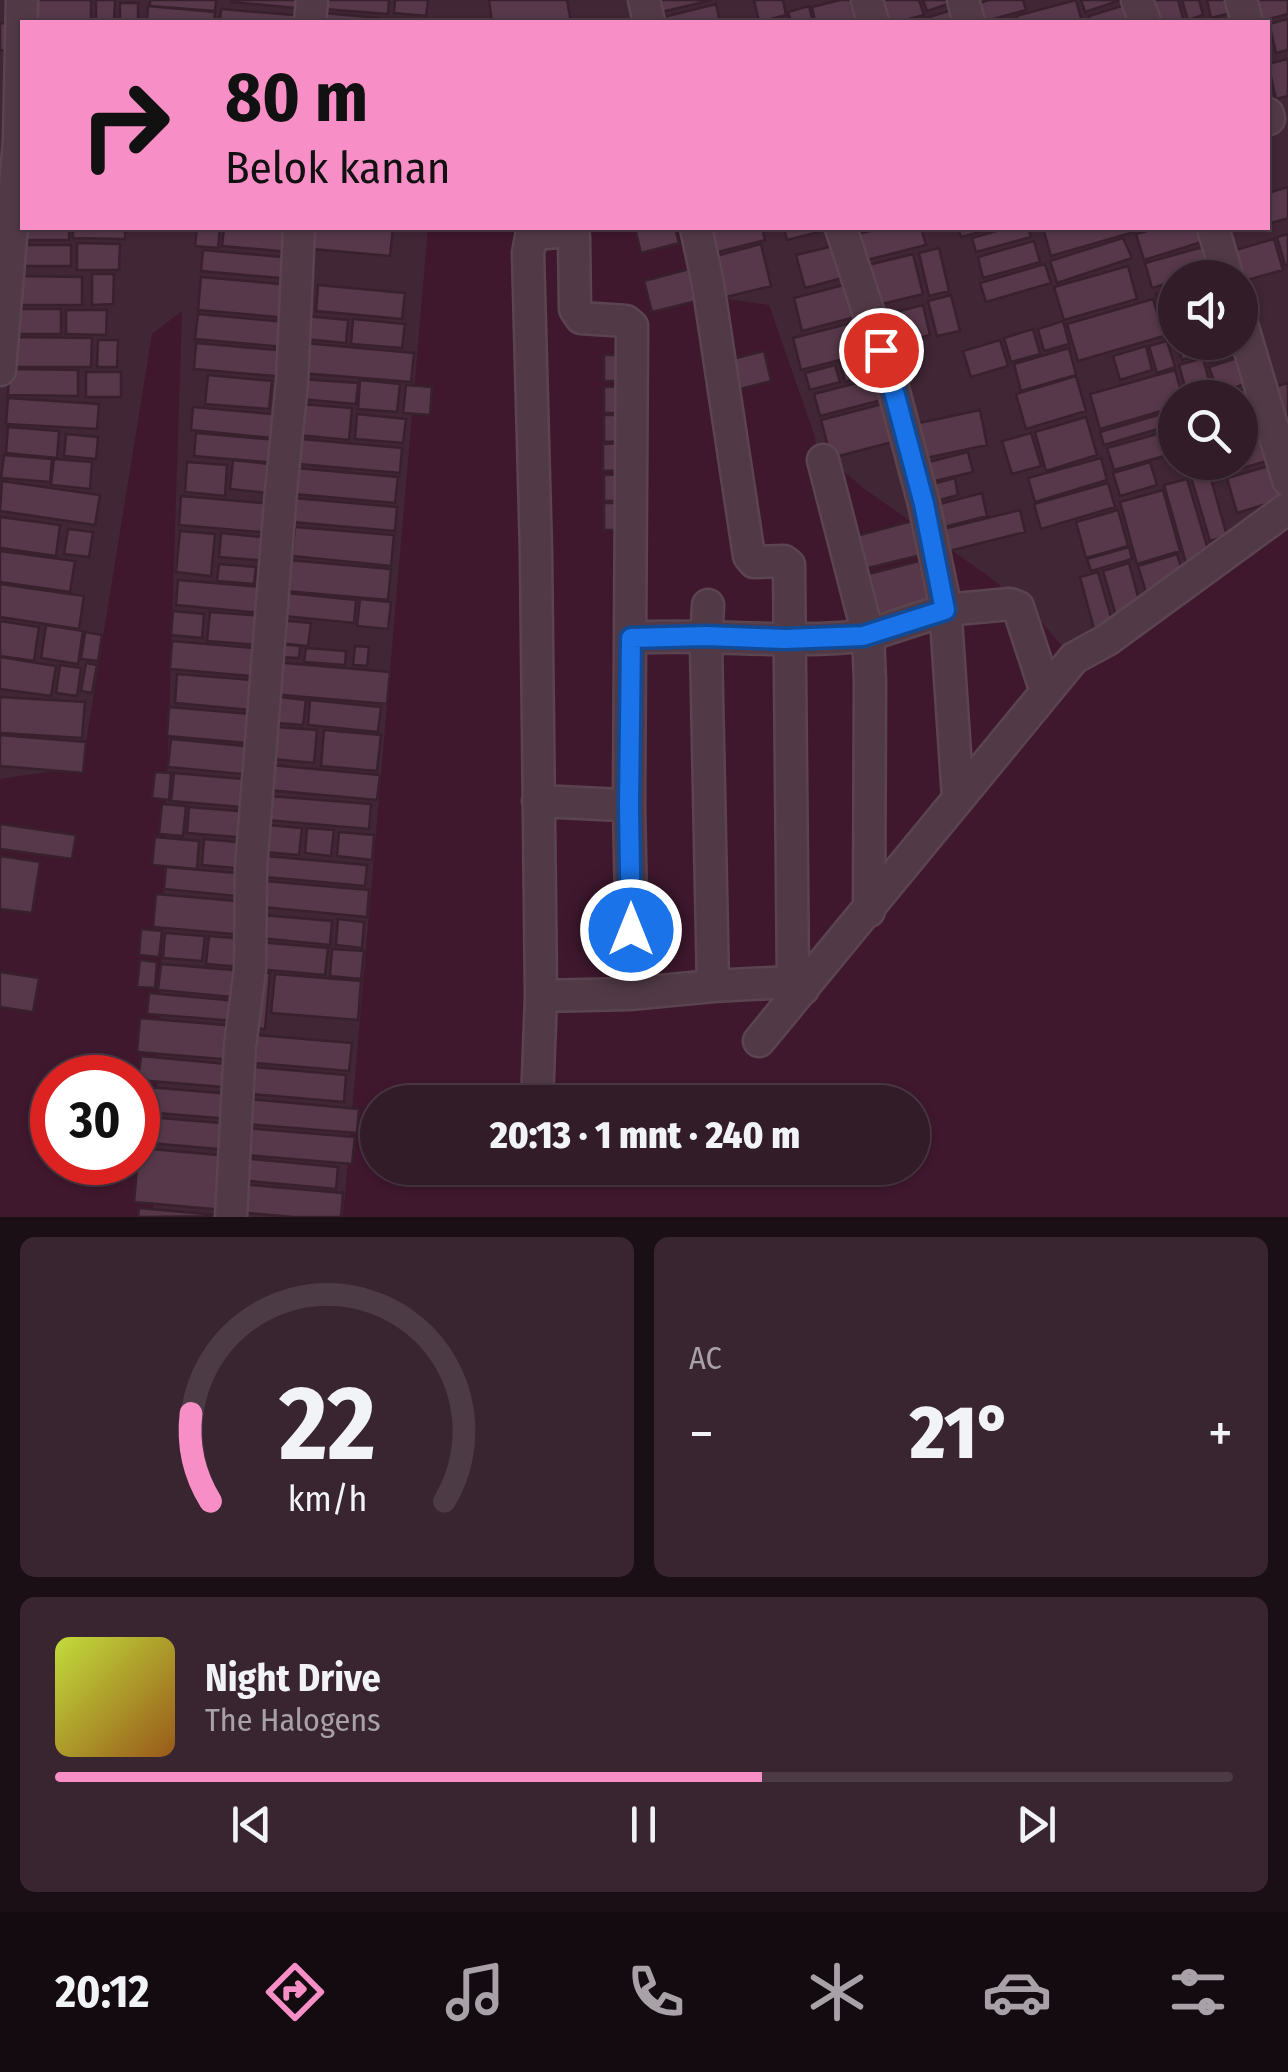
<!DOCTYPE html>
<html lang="id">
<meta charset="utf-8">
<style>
body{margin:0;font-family:"Fira Sans Condensed",sans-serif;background:#392530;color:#f1f3f6;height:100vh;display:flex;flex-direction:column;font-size:38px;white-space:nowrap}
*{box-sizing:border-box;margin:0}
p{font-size:32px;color:#a8a1a8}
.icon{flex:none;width:55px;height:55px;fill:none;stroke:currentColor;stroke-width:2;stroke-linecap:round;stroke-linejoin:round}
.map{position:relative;height:1217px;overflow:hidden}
.panel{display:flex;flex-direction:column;gap:20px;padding:20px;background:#1b0f16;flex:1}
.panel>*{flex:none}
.top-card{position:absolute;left:20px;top:20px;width:1250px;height:210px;border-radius:0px;box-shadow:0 2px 8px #0004,0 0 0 2px #4c3a45;background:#f88ec6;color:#111;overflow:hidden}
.controls{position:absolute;left:1158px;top:260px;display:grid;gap:20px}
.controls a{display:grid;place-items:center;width:100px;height:100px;border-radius:50%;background:#311c28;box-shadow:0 2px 8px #0004,0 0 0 2px #4c3a45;font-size:50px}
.speed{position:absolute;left:30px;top:1055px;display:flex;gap:20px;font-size:50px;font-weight:700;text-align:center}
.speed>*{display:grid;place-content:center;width:130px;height:130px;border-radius:50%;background:#311c28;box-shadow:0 2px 8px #0004,0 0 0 2px #4c3a45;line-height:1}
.speed .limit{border:15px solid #d22;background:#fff;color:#111}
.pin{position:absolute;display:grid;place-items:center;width:85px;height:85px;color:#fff;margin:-42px;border:5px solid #fff;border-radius:50%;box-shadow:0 2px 10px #0007}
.me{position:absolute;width:110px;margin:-55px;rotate:0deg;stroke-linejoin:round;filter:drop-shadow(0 0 8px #0008)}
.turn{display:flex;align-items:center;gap:35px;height:210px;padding:0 40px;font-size:45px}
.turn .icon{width:130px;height:130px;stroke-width:2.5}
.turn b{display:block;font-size:70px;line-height:85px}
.big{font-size:75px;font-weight:800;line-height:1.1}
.panel .tile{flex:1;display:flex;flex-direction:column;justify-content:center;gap:15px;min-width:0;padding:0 35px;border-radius:15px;background:#392530}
.panel .dial{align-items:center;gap:0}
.dial svg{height:260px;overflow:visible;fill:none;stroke:#4c3a45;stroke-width:7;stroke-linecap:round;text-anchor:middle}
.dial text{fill:#f1f3f6;stroke:none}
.song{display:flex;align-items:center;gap:30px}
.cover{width:120px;height:120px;border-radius:15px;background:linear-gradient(135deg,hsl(70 70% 55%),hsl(30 70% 35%))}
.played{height:10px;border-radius:5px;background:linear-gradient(90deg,#f88ec6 60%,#4c3a45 60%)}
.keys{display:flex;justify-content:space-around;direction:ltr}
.heat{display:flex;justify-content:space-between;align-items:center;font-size:55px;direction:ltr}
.panel .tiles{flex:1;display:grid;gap:20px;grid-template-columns:1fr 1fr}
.tile:last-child{grid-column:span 2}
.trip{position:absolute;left:360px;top:1085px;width:570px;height:100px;border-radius:50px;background:#311c28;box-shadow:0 2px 8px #0004,0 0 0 2px #4c3a45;font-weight:800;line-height:100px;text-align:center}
.tab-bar{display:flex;height:160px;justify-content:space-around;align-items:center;background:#140b10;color:#a8a1a8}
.tab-bar .icon{width:70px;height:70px}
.tab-bar .selected{color:#f88ec6}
.tab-bar b{font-size:45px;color:#f1f3f6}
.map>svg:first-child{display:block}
.water{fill:#3f182e;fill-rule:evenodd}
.building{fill:#57384a;stroke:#38212d;stroke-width:2.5}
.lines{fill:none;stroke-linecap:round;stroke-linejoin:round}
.minor-casing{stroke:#5a444f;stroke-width:35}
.minor{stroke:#513a46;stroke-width:30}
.route-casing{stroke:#114b97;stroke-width:25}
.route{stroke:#1a73e8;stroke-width:18}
</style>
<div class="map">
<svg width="1288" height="1217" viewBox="0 0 1288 1217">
<rect width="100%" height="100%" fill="#412635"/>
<!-- water -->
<path class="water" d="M428 228H696L712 297 769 305 814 434 819 460 839 467 863 488 991 578 1038 618 1070 655 1288 516V1217H343ZM378 1102H912V1168H378Z
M182 311 153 1217H0V779L82 767 152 334ZM52 1078H138V1162H52Z"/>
<!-- building -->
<path class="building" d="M32 0H91V22H32Z
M96 0H115L114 22H96Z
M150 0H216L215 11 150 6Z
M231 0H308L307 9 231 2Z
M325 0H389L388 14 324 9Z
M395 0H428L426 16 394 13Z
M489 0H567L571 22H492Z
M654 0H712L657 13Z
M754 0H783L786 15 759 22Z
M840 0H865L870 22H815L812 7Z
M882 0H919L924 15 898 22H888Z
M923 0H954V2L927 11Z
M989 0H1023L1026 10 982 22 977 4Z
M1076 0 1082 22H1018L1016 16Z
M1081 0H1121L1085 12Z
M1152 0H1178L1184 22H1149Z
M1182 0H1199L1203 15 1188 20Z
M1207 0H1236L1239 11 1211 18Z
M1252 0H1288V14L1258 22Z
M1135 2 1141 22H1091L1089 16Z
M120 3H138V22H120Z
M716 4 720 22H661L660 18Z
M148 6 215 12 214 22H147Z
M809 6 813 22H791L788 12Z
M958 8 963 22H913Z
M221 9 306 16 305 22H220Z
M323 13 380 18 379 22H323Z
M1288 19V50L1276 53 1269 24Z
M0 23 12 24 9 51 0 50Z
M1288 59V96L1276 99 1268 64Z
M1288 187V218L1268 224V193Z
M24 228H69V240H24Z
M73 228H125V239L73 238Z
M197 228H220L218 248 195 246Z
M224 228H293L290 252 222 246Z
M315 228H393L390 256 313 249Z
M635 228H675L679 243 641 253Z
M708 228H762L765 240 714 253Z
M784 228H835L787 240Z
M883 228H921L926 245 855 263 848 236Z
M958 228H995L961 237Z
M1007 228H1028L1031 237 976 252 972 238Z
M1043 228H1132L1134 232 1051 256Z
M1158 228H1207L1211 239 1144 260 1136 234Z
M1288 234V265H1285L1277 237Z
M1123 238 1132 258 1057 283 1050 261Z
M1274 239 1283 270 1240 282 1232 251Z
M1034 241 1040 262 983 278 978 257Z
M77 243 120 244 119 270H77Z
M761 244 771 286 726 297 716 256Z
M842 244 850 276 805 288 796 255Z
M22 245H71V266H22Z
M1210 245 1217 269 1188 278H1175V281L1152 288 1145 263Z
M939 248 949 291 929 296 919 253Z
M203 250 293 258 291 279 201 271Z
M913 254 923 294 870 307 860 267Z
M1045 264 1051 283 986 302 980 283Z
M1128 266 1137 299 1064 320 1054 287Z
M697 267 705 299 652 312 644 281Z
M92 274H114L113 304 92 305Z
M16 276 82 277V305H15Z
M201 277 292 285 289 318 198 310Z
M855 282 863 315 802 331 794 298Z
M318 285 405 293 402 319 316 311Z
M1175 289V316L1164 319 1156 294Z
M951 295 960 331 937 336 928 301Z
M1153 299 1164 336 1078 361 1067 324Z
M923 305 930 335 884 347 876 317Z
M12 309H61V334H11Z
M66 310H107L106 335 66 334Z
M198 314 286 322 284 347 195 339Z
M306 316 348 320 346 343 303 339Z
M353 319 405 324 402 348 351 344Z
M867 319 875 351 801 370 793 338Z
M1175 319V342H1177L1170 345 1163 322Z
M1063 321 1069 344 1044 351 1038 329Z
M1033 329 1040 354 1011 362 1004 338Z
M10 337 92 338 91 367H10Z
M98 340H118L117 367H97Z
M1000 340 1008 366 971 377 963 351Z
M1167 341 1175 367 1157 373 1149 346Z
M1199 342 1202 354 1182 360 1178 347Z
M1204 342H1240L1245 352 1210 363Z
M196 343 288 351 286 377 194 369Z
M304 343 414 353 411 382 301 373Z
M1146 346 1152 370 1120 380 1113 356Z
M1069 348 1076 375 1021 391 1014 364Z
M764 351 771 381 740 389 733 359Z
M877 354 882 373 845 382 840 363Z
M604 355H628V381H604Z
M1246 355 1254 381 1218 393 1209 367Z
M1203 358 1213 396 1188 398 1179 365Z
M835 365 840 382 810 390 805 373Z
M9 369 78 370V396L8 395Z
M1175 370 1183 398H1175V407L1100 429 1090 394Z
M86 372H121V397H86Z
M208 375 272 381 269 409 205 404Z
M884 376 889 398 820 416 814 394Z
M1076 376 1086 411 1026 429 1016 394Z
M301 379 358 383 356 404 299 399Z
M360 380 400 384 397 412 358 409Z
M1288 383V425L1277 386Z
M406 385 432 387 430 415 403 413Z
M627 386 628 413H604V387Z
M1253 386 1264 418 1240 426V398H1222Z
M8 398 99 404 97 429 6 424Z
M894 401 904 439 831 458 821 420Z
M300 404 352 408 349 440 297 435Z
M193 407 283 415 281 439 191 430Z
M980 410 987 445 917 460 910 425Z
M1175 410V424L1104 445 1100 432Z
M357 414 406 419 403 443 355 439Z
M604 415H627L628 441 604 442Z
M1086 417 1097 455 1046 471 1035 432Z
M1268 425 1277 458 1239 469 1238 462H1240V433Z
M8 427 59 431 57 458 6 453Z
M1175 429V453L1114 470 1107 448Z
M196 433 278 440 276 463 194 456Z
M1031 433 1041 466 1012 474 1002 441Z
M66 434 98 437 96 459 64 456Z
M301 439 402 448 400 473 299 464Z
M627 443V470L603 471V444Z
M968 452 973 472 922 484 917 465Z
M4 455 52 459 50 482 1 478Z
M1101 458 1107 480 1035 502 1028 478Z
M54 459 92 462 90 489 51 485Z
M233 460 269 464 267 493 230 489Z
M187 462 227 465 225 496 185 492Z
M1150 462 1157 485 1120 496 1113 473Z
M1209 462H1233L1236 472 1213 479Z
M1273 465 1283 499 1237 513 1227 478Z
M296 468 398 477 395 503 294 494Z
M1209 472 1227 536 1210 541 1191 477Z
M627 474 628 501H604V475Z
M955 478 958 495 929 503 925 486Z
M1187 479 1212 563 1188 570 1164 485Z
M2 481 100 495 95 525 0 511Z
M1108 483 1115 507 1041 529 1034 504Z
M1163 490 1180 551 1137 564 1120 502Z
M982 493 987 516 933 530 928 507Z
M181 496 274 504 271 533 179 525Z
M294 498 397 507 395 531 292 522Z
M604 503H628V530H604Z
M1020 510 1025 532 941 553 935 531Z
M1118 510 1128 546 1086 558 1076 522Z
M0 517 60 525 56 556 0 548Z
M912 521 921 555 864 569 856 536Z
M295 527 394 535 391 566 292 556Z
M68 529 93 532 89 557 64 554Z
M180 531 215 534 211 576 176 572Z
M221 533 272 538 270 561 219 557Z
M1129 547 1132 559 1091 571 1087 559Z
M0 551 75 561 70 592 0 582Z
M1177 554 1185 581 1146 592 1138 566Z
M288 560 391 569 388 600 285 591Z
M919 561 929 601 871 616 861 576Z
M1129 563 1142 612 1117 619 1103 571Z
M219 564 256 567 254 584 217 581Z
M1098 572 1115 631 1096 636 1080 577Z
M178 580 262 587 260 613 176 605Z
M0 584 84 596 79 629 0 617Z
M287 593 356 600 354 623 284 616Z
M360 599 391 602 388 629 357 626Z
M173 611 204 614 202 638 171 635Z
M210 612 263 616 260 645 207 641Z
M278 620 311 623 308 646 276 643Z
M0 621 39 627 34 661 0 656Z
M46 625 83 631 78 664 41 658Z
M85 632 102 635 98 661 81 659Z
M172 641 264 649 261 677 170 669Z
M279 644 300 646 299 658 277 657Z
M355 646 369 647 367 666 353 665Z
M306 648 346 651 345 665 304 662Z
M0 657 56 666 51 696 0 689Z
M274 662 390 672 387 704 270 694Z
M86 663 97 665 92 693 81 691Z
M60 665 81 668 77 696 56 693Z
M177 674 264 681 261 711 175 703Z
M0 697 85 702 82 738 0 733Z
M279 697 306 700 303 725 276 723Z
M310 700 381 707 378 732 308 725Z
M169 707 262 715 259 744 167 736Z
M277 727 317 730 314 763 273 759Z
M324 730 381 735 377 771 321 766Z
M0 735 86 742 83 773 0 766Z
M171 739 255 747 252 775 168 767Z
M270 765 380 775 377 800 268 790Z
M155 772 171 773 169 800 152 798Z
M174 773 255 780 252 808 171 801Z
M270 796 371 804 369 829 267 820Z
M162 804 186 806 183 836 159 834Z
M189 807 250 812 248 838 187 833Z
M0 824 76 835 72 859 0 849Z
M267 825 302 828 299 855 264 852Z
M307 828 334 830 331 856 305 853Z
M339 832 374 835 372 860 337 856Z
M155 837 199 841 197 869 152 865Z
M204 839 248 843 246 869 202 865Z
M0 856 40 862 32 913 0 909Z
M266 856 367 865 365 886 265 877Z
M166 867 249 874 247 897 164 889Z
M265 881 369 890 367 917 262 907Z
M156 894 248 902 244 935 153 927Z
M262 915 332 921 330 945 260 938Z
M338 919 364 922 362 948 336 945Z
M141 929 162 931 159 957 139 955Z
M165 933 205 936 202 961 163 958Z
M209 936 245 939 242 967 206 964Z
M259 942 328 948 325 975 256 969Z
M332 949 364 951 361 979 330 976Z
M140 960 157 962 155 988 137 987Z
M161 964 245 971 242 998 158 990Z
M0 972 39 978 33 1012 0 1007Z
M254 972 270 973 265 1029 249 1028Z
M275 974 361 981 358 1020 271 1013Z
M149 993 238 1001 236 1021 147 1014Z
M140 1018 237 1026 233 1060 137 1052Z
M257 1035 352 1043 349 1071 255 1063Z
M141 1056 237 1065 235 1088 138 1080Z
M254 1067 346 1075 344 1102 252 1094Z
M147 1087 231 1094 229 1119 145 1112Z
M248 1099 359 1109 357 1133 246 1124Z
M138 1116 232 1124 229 1150 138 1142Z
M246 1128 355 1137 352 1164 244 1155Z
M139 1148 229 1156 224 1210 134 1202Z
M241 1158 338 1167 336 1189 239 1180Z
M240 1184 343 1193 341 1217H293L238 1212Z
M139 1208 228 1216 138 1217Z"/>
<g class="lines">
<defs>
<path id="minor" d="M644 0 649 22
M867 0 873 22
M963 0 969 22
M1137 0 1145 22
M1241 0 1247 22
M310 22 312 0
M1268 114 1269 119
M696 228 708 284 749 556 754 562 784 561 789 565 793 982
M841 228 892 384 924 504 945 604 958 798
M1213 228 1228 278
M1240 317 1288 480
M0 370 19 140 22 0
M823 460 868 635 945 610 1010 604 1018 607 1046 692
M708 605 706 645 713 986
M631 638C710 632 789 646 868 635L870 681 869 911
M538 801 622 805 629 807
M541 996 629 994
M759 1041 1074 658 1107 640 1288 508
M537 1102 541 996 536 553 528 253 531 237 537 234 566 231 574 237 575 309 581 318 626 321 632 326 629 807 631 903 629 994 713 986 789 982 803 989
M231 1217 240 1046 250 969 251 868 281 491 292 382 299 228"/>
</defs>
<!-- minor casing -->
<use href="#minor" class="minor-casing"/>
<!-- minor -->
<use href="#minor" class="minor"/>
</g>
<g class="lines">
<defs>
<path id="route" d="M631 930 629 807 631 638 706 636 785 639 863 636 945 610 924 504 892 384 881 350"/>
</defs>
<!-- route casing -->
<use href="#route" class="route-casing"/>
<!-- route -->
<use href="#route" class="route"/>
</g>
</svg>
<div class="controls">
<a><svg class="icon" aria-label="sound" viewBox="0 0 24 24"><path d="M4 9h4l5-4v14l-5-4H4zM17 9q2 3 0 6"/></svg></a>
<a><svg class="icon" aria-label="search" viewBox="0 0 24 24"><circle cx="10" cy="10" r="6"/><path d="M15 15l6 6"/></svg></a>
</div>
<div class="speed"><div class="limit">30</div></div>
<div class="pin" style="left:881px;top:350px;background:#d93025"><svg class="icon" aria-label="arrive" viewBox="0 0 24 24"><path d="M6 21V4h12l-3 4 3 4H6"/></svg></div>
<svg class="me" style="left:631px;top:930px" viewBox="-20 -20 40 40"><circle r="17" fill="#1a73e8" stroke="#fff" stroke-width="3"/><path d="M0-11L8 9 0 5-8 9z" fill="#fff"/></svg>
<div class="trip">20:13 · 1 mnt · 240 m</div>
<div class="top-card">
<div class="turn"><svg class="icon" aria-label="right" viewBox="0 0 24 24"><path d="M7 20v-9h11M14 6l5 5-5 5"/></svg><div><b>80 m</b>Belok kanan</div></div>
</div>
</div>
<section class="panel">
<div class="tiles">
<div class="tile dial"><svg viewBox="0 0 100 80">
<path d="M14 69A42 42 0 1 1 86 69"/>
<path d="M14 69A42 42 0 0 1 8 42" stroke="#f88ec6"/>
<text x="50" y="56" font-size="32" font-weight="700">22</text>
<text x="50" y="72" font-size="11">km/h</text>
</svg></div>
<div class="tile"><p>AC</p>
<div class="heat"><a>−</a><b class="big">21°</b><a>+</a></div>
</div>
<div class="tile">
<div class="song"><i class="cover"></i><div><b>Night Drive</b><p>The Halogens</p></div></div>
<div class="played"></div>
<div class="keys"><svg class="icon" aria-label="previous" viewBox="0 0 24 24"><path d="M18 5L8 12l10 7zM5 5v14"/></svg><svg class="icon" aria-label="pause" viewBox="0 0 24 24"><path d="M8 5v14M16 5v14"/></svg><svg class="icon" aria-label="next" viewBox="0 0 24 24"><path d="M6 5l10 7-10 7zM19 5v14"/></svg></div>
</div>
</div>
</section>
<nav class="tab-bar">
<b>20:12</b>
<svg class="icon selected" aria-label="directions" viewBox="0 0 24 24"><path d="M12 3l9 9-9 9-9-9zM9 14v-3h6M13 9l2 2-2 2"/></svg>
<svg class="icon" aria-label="music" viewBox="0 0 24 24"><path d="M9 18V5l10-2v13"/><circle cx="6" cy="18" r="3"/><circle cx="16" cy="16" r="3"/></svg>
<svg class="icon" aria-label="phone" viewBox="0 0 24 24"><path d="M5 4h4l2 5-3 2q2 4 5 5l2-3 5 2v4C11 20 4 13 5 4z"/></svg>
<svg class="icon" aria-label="climate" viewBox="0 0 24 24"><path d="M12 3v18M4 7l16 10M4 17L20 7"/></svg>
<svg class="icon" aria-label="car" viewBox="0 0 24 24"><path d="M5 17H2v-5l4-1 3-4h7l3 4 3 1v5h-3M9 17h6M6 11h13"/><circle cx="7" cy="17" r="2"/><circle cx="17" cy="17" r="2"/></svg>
<svg class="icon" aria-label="filters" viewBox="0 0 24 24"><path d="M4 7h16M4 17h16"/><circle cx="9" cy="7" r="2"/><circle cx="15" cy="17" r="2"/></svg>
</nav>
